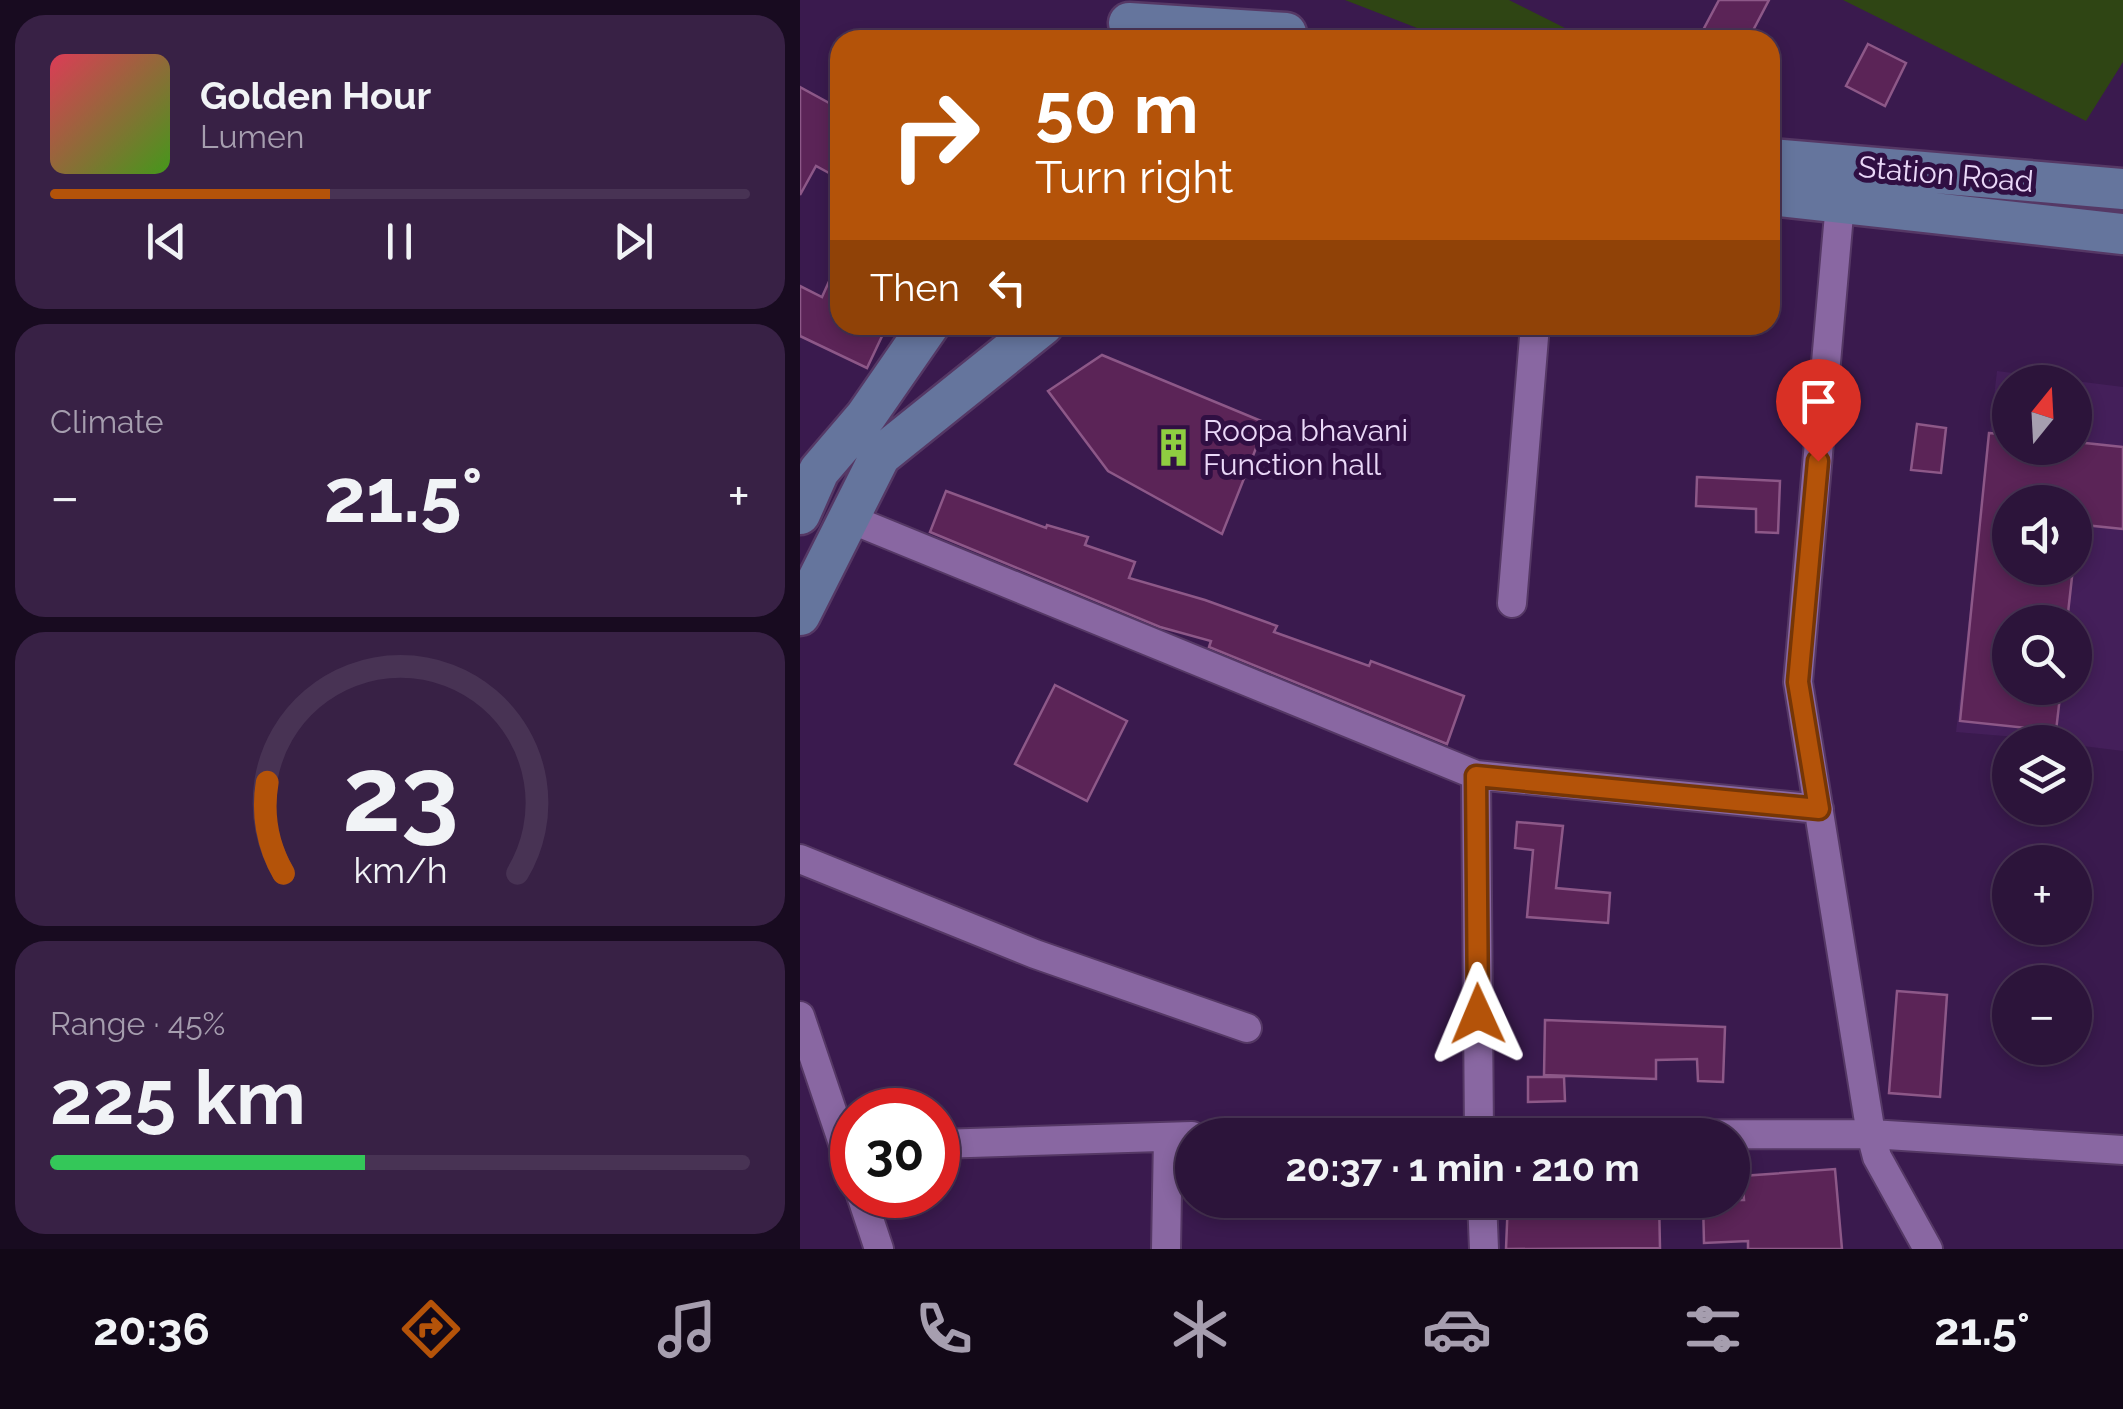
<!DOCTYPE html>
<meta charset="utf-8">
<style>
body{margin:0;font-family:Raleway,sans-serif;background:#382145;color:#f1f3f6;height:100vh;display:flex;flex-direction:column;font-size:38px;white-space:nowrap}
*{box-sizing:border-box;margin:0}
p{font-size:32px;color:#a69eaf}
.icon{flex:none;width:55px;height:55px;fill:none;stroke:currentColor;stroke-width:2;stroke-linecap:round;stroke-linejoin:round}
.map{position:relative;flex:1;overflow:hidden}
.panel{display:flex;flex-direction:column;gap:15px;padding:15px;background:#180b20;width:800px}
.panel>*{flex:none}
.banner{position:absolute;left:30px;top:30px;width:950px;height:305px;border-radius:30px;box-shadow:0 5px 15px #0003,0 0 0 2px #483354;background:#b45309;color:#fff;overflow:hidden}
.needle{width:65px;rotate:18deg}
.controls{position:absolute;left:1192px;top:365px;display:grid;gap:20px}
.controls a{display:grid;place-items:center;width:100px;height:100px;border-radius:50%;background:#2c143a;box-shadow:0 5px 15px #0003,0 0 0 2px #483354;font-size:50px}
.speed{position:absolute;left:30px;top:1088px;display:flex;gap:20px;font-size:50px;font-weight:700;text-align:center}
.speed>*{display:grid;place-content:center;width:130px;height:130px;border-radius:50%;background:#2c143a;box-shadow:0 5px 15px #0003,0 0 0 2px #483354;line-height:1}
.speed .limit{border:15px solid #d22;background:#fff;color:#111}
.pin{position:absolute;display:grid;place-items:center;width:85px;height:85px;color:#fff;margin:-102px -42px;border-radius:50% 50% 50% 0;rotate:-45deg;box-shadow:0 0 10px #0007}
.pin .icon{rotate:45deg}
.me{position:absolute;width:110px;margin:-55px;rotate:359deg;stroke-linejoin:round;filter:drop-shadow(0 0 8px #0008)}
.turn{display:flex;align-items:center;gap:35px;height:210px;padding:0 40px;font-size:45px}
.turn .icon{width:130px;height:130px;stroke-width:2.5}
.turn b{display:block;font-size:70px;line-height:85px}
.then{display:flex;align-items:center;height:95px;padding:0 40px;background:#0003;gap:20px;font-size:38px}
.big{font-size:75px;font-weight:700;line-height:1.1}
.panel .tile{flex:1;display:flex;flex-direction:column;justify-content:center;gap:15px;min-width:0;padding:0 35px;border-radius:30px;background:#382145}
.panel .dial{align-items:center;gap:0}
.dial svg{height:260px;overflow:visible;fill:none;stroke:#483354;stroke-width:7;stroke-linecap:round;text-anchor:middle}
.dial text{fill:#f1f3f6;stroke:none}
.song{display:flex;align-items:center;gap:30px}
.cover{width:120px;height:120px;border-radius:15px;background:linear-gradient(135deg,hsl(350 70% 55%),hsl(100 70% 35%))}
.played{height:10px;border-radius:5px;background:linear-gradient(90deg,#b45309 40%,#483354 40%)}
.keys{display:flex;justify-content:space-around;direction:ltr}
.heat{display:flex;justify-content:space-between;align-items:center;font-size:55px;direction:ltr}
.charge{height:15px;border-radius:8px;background:linear-gradient(90deg,#34c759 45%,#483354 0)}
.trip{position:absolute;left:375px;top:1118px;width:575px;height:100px;border-radius:50px;background:#2c143a;box-shadow:0 5px 15px #0003,0 0 0 2px #483354;font-weight:700;line-height:100px;text-align:center}
.tab-bar{display:flex;height:160px;justify-content:space-around;align-items:center;background:#120817;color:#a69eaf}
.tab-bar .icon{width:70px;height:70px}
.tab-bar .selected{color:#b45309}
.tab-bar b{font-size:45px;color:#f1f3f6}
main{display:flex;flex:1;min-height:0}
.map>svg:first-child{display:block}
.built{fill:#441f5a;fill-rule:evenodd}
.green{fill:#2f4514}
.building{fill:#5b2457;stroke:#8d5888;stroke-width:2.5}
.lines{fill:none;stroke-linecap:round;stroke-linejoin:round}
.minor-casing{stroke:#553865;stroke-width:32}
.secondary-casing{stroke:#553865;stroke-width:45}
.minor{stroke:#8967a2;stroke-width:28}
.secondary{stroke:#65759d;stroke-width:40}
.route-casing{stroke:#753606;stroke-width:25}
.route{stroke:#b45309;stroke-width:18}
.labels{text-anchor:middle;dominant-baseline:central;stroke-width:10;stroke-linejoin:round;paint-order:stroke}
.street-label{font-size:30px;fill:#ead8f8;stroke:#300f43}
.poi-label{font-size:30px;fill:#ead8f8;stroke:#300f43;text-anchor:start}
</style>
<main>
<section class="panel">
<div class="tile">
<div class="song"><i class="cover"></i><div><b>Golden Hour</b><p>Lumen</p></div></div>
<div class="played"></div>
<div class="keys"><svg class="icon" aria-label="previous" viewBox="0 0 24 24"><path d="M18 5L8 12l10 7zM5 5v14"/></svg><svg class="icon" aria-label="pause" viewBox="0 0 24 24"><path d="M8 5v14M16 5v14"/></svg><svg class="icon" aria-label="next" viewBox="0 0 24 24"><path d="M6 5l10 7-10 7zM19 5v14"/></svg></div>
</div>
<div class="tile"><p>Climate</p>
<div class="heat"><a>−</a><b class="big">21.5°</b><a>+</a></div>
</div>
<div class="tile dial"><svg viewBox="0 0 100 80">
<path d="M14 69A42 42 0 1 1 86 69"/>
<path d="M14 69A42 42 0 0 1 9 41" stroke="#b45309"/>
<text x="50" y="56" font-size="32" font-weight="700">23</text>
<text x="50" y="72" font-size="11">km/h</text>
</svg></div>
<div class="tile"><p>Range · 45%</p><b class="big">225 km</b><div class="charge"></div></div>
</section>
<div class="map">
<svg width="1323" height="1249" viewBox="0 0 1323 1249">
<rect width="100%" height="100%" fill="#3a1a4e"/>
<!-- built -->
<path class="built" d="M1197 371 1323 387V751L1275 745V742L1156 732ZM1210 382H1275V448H1210ZM1210 502H1275V568H1210ZM1210 622H1275V688H1210Z"/>
<!-- green -->
<path class="green" d="M545 0H709L789 40H648Z
M1043 0H1323V62L1286 121Z"/>
<!-- building -->
<path class="building" d="M919 0H969L948 40H913L901 34Z
M1068 44 1106 63 1085 106 1046 86Z
M0 87 40 109V179L16 166 0 195Z
M40 257V325H64L83 334 67 368 0 336V286L22 297Z
M302 355 466 423 422 534 308 471 248 391Z
M1117 424 1146 428 1141 473 1111 470Z
M1189 433 1210 435V448H1275V442L1323 447V529L1275 524V502H1210V568H1273L1267 622H1210V688H1261L1256 731 1160 721Z
M897 477 980 481 978 533 956 532V509L896 506Z
M146 491 246 528 247 525 288 537 285 545 335 562 329 578 405 600 477 626 474 632 569 666 571 661 664 696 647 744 409 647 411 641 360 627 130 532Z
M255 685 327 721 287 801 215 764Z
M717 822 763 826 756 888 810 893 808 923 727 917 733 850 715 848Z
M1097 991 1147 995 1140 1097 1089 1093Z
M745 1020 925 1027 923 1082 898 1081 897 1059 856 1060V1079L744 1075Z
M728 1077H764L765 1101 728 1102Z
M1035 1169 1042 1249H948V1241L904 1243 903 1200H944L942 1176Z
M708 1200H859L860 1248 706 1249Z"/>
<g class="lines">
<defs>
<path id="minor" d="M1040 203 998 682 1071 1134 1077 1157 1128 1249
M48 518 676 775 1019 809
M712 603 735 325
M676 775 679 1135
M0 859 235 954 447 1028
M0 1016 52 1170
M446 1135 1071 1134 1323 1150
M138 1144 392 1136
M61 1195 79 1249
M682 1200 684 1249
M366 1249 368 1137"/>
<path id="secondary" d="M329 23 486 33
M970 159 1323 189
M970 195 1323 234
M0 514 19 471 66 416 129 325
M0 615 80 456 243 325"/>
</defs>
<!-- minor casing -->
<use href="#minor" class="minor-casing"/>
<!-- secondary casing -->
<use href="#secondary" class="secondary-casing"/>
<!-- minor -->
<use href="#minor" class="minor"/>
<!-- secondary -->
<use href="#secondary" class="secondary"/>
</g>
<g class="lines">
<defs>
<path id="route" d="M678 1014 676 776 1019 809 998 682 1018 461"/>
</defs>
<!-- route casing -->
<use href="#route" class="route-casing"/>
<!-- route -->
<use href="#route" class="route"/>
</g>
<!-- icons -->
<defs>
<symbol id="building-bare" viewBox="-9 -9 18 18"><path d="M-4-6H4V6H1V3H-1V6H-4ZM-2.5-4.3h1.7v1.8h-1.7ZM.8-4.3h1.7v1.8H.8ZM-2.5-1h1.7V.8h-1.7ZM.8-1h1.7V.8H.8Z" fill="#8fcd41" stroke="#300f43" stroke-width="2.5" paint-order="stroke"/></symbol>
</defs>
<g fill-rule="evenodd">
<use href="#building-bare" x="346" y="420" width="55" height="55"/>
</g>
<g class="labels">
<!-- street labels -->
<g class="street-label">
<text transform="translate(1146 174) rotate(5)">Station Road</text>
</g>
<!-- poi labels -->
<g class="poi-label">
<text x="403" y="430">Roopa bhavani<tspan x="403" dy="34">Function hall</tspan></text>
</g>
</g>
</svg>
<div class="controls">
<a><svg class="needle" viewBox="-14 -14 28 28"><path d="M0-13l5 13h-10z" fill="#e53935"/><path d="M0 13l5-13h-10z" fill="#a69eaf"/></svg></a>
<a><svg class="icon" aria-label="sound" viewBox="0 0 24 24"><path d="M4 9h4l5-4v14l-5-4H4zM17 9q2 3 0 6"/></svg></a>
<a><svg class="icon" aria-label="search" viewBox="0 0 24 24"><circle cx="10" cy="10" r="6"/><path d="M15 15l6 6"/></svg></a>
<a><svg class="icon" aria-label="layers" viewBox="0 0 24 24"><path d="M12 4l9 5-9 5-9-5zM3 14l9 5 9-5"/></svg></a>
<a>+</a>
<a>−</a>
</div>
<div class="speed"><div class="limit">30</div></div>
<div class="pin" style="left:1018px;top:461px;background:#d93025"><svg class="icon" aria-label="arrive" viewBox="0 0 24 24"><path d="M6 21V4h12l-3 4 3 4H6"/></svg></div>
<svg class="me" style="left:678px;top:1014px" viewBox="-20 -20 40 40"><path d="M0-17L14 15 0 8-14 15z" fill="#b45309" stroke="#fff" stroke-width="4"/></svg>
<div class="trip">20:37 · 1 min · 210 m</div>
<div class="banner">
<div class="turn"><svg class="icon" aria-label="right" viewBox="0 0 24 24"><path d="M7 20v-9h11M14 6l5 5-5 5"/></svg><div><b>50 m</b>Turn right</div></div>
<div class="then">Then<svg class="icon" aria-label="left" viewBox="0 0 24 24"><path d="M17 20v-9H6M10 6l-5 5 5 5"/></svg></div>
</div>
</div>
</main>
<nav class="tab-bar">
<b>20:36</b>
<svg class="icon selected" aria-label="directions" viewBox="0 0 24 24"><path d="M12 3l9 9-9 9-9-9zM9 14v-3h6M13 9l2 2-2 2"/></svg>
<svg class="icon" aria-label="music" viewBox="0 0 24 24"><path d="M9 18V5l10-2v13"/><circle cx="6" cy="18" r="3"/><circle cx="16" cy="16" r="3"/></svg>
<svg class="icon" aria-label="phone" viewBox="0 0 24 24"><path d="M5 4h4l2 5-3 2q2 4 5 5l2-3 5 2v4C11 20 4 13 5 4z"/></svg>
<svg class="icon" aria-label="climate" viewBox="0 0 24 24"><path d="M12 3v18M4 7l16 10M4 17L20 7"/></svg>
<svg class="icon" aria-label="car" viewBox="0 0 24 24"><path d="M5 17H2v-5l4-1 3-4h7l3 4 3 1v5h-3M9 17h6M6 11h13"/><circle cx="7" cy="17" r="2"/><circle cx="17" cy="17" r="2"/></svg>
<svg class="icon" aria-label="filters" viewBox="0 0 24 24"><path d="M4 7h16M4 17h16"/><circle cx="9" cy="7" r="2"/><circle cx="15" cy="17" r="2"/></svg>
<b>21.5°</b>
</nav>
